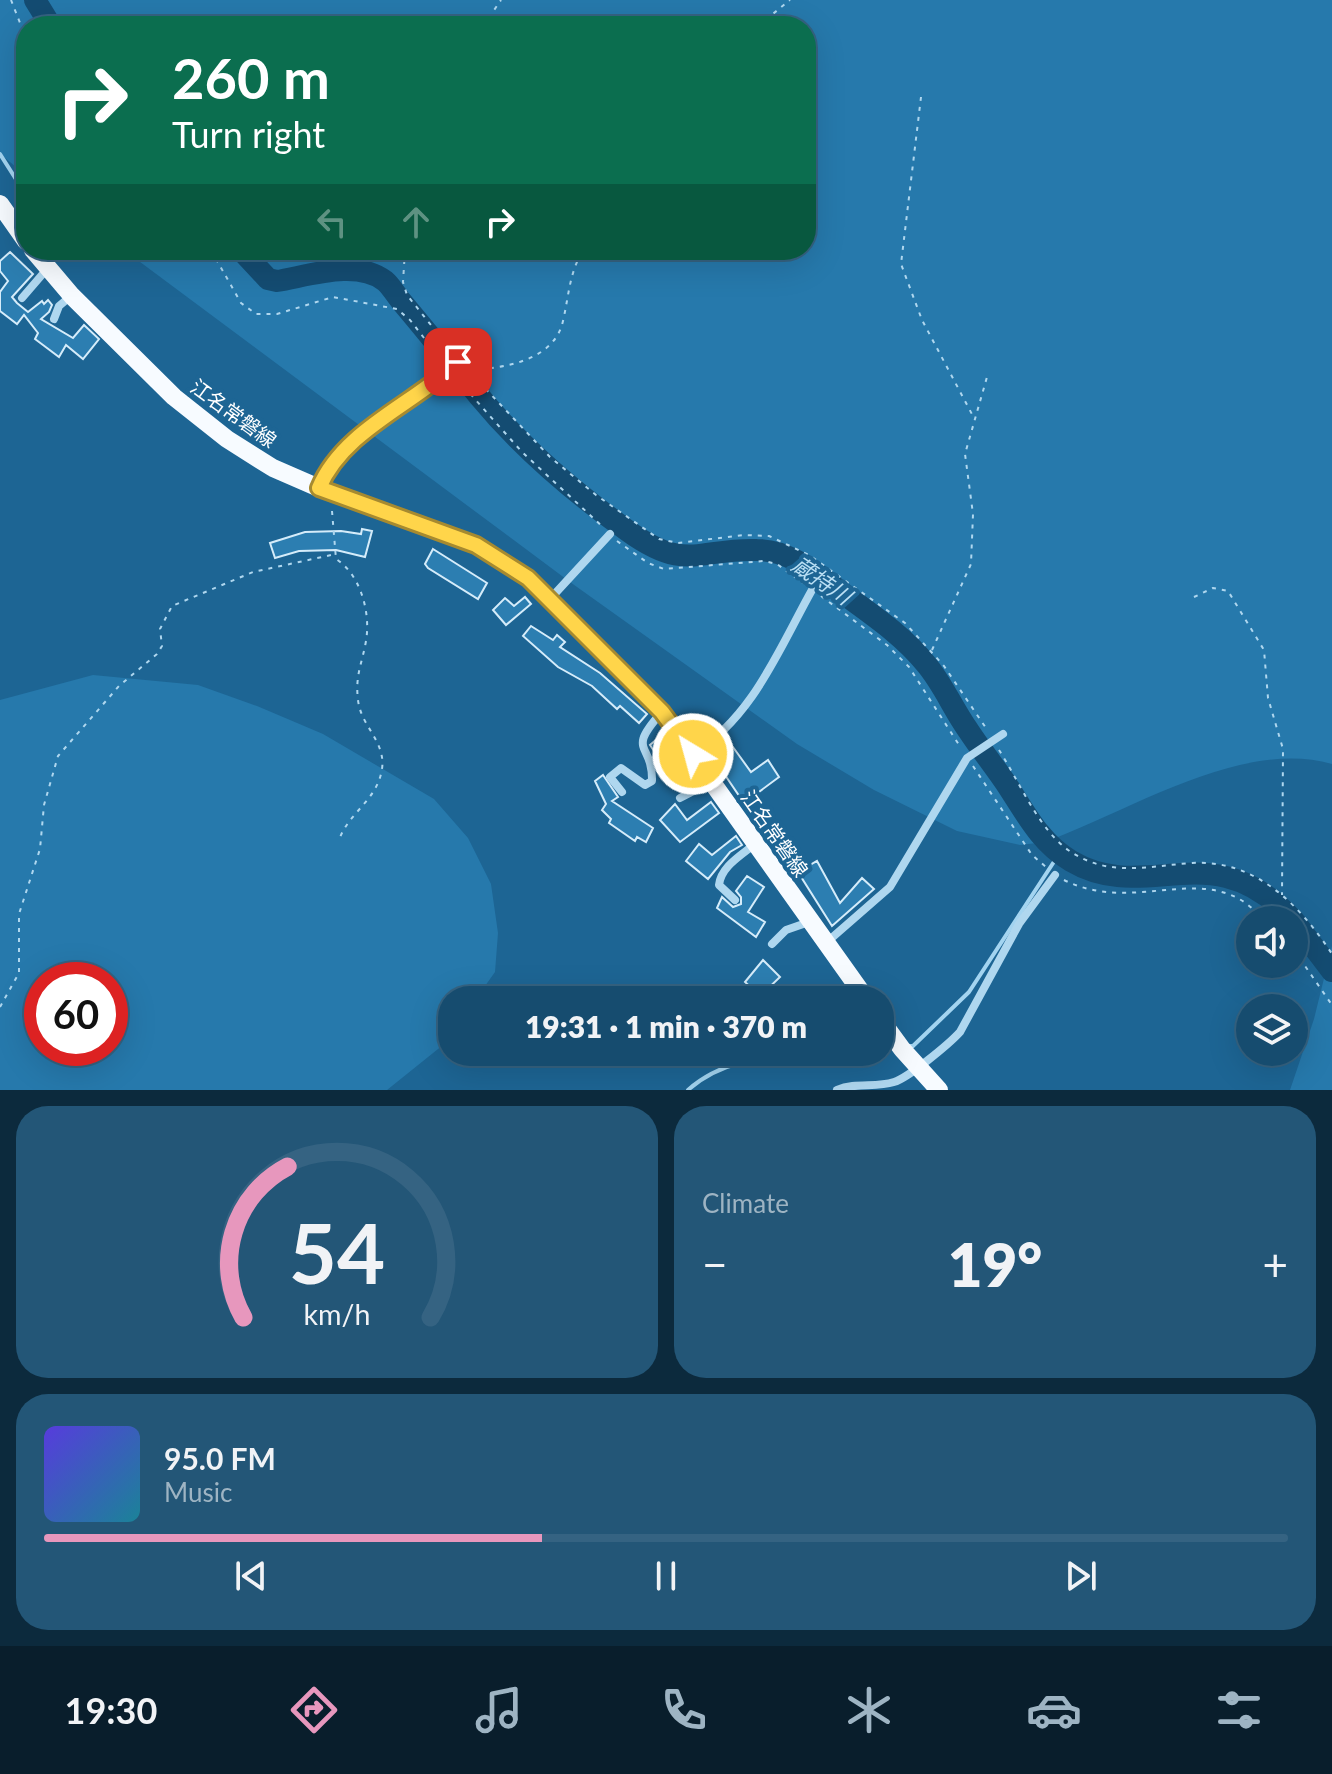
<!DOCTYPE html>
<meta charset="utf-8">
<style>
body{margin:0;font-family:Lato,"Noto Sans JP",sans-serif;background:#235677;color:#f1f3f6;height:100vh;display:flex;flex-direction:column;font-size:30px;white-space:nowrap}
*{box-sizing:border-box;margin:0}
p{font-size:26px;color:#9eb4c3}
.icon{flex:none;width:44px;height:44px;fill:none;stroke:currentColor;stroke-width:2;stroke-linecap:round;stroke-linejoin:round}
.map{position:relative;height:1090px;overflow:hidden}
.side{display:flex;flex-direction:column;gap:16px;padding:16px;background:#0c2a3d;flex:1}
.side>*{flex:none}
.banner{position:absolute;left:16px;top:16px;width:800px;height:244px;border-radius:32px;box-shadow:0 8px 32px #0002,0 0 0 2px #356382;background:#0b6e4f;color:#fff;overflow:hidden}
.controls{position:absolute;left:1236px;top:906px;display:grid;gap:16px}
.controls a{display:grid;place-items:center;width:72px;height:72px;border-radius:50%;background:#164c6f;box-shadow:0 8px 32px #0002,0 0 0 2px #356382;font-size:40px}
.speed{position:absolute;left:24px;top:962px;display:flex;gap:16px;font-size:40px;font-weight:700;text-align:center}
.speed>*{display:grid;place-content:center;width:104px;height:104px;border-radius:50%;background:#164c6f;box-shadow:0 8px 32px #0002,0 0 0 2px #356382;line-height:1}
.speed .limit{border:12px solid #d22;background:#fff;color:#111}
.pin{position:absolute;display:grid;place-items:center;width:68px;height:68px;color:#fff;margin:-34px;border-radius:16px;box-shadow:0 4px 12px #0006}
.me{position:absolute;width:88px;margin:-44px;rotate:323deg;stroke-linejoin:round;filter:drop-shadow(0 0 6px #0008)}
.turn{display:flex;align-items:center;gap:28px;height:168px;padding:0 24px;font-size:36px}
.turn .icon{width:104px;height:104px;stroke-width:2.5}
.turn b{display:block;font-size:56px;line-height:68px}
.lanes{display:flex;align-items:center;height:76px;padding:0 24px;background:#0003;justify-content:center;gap:40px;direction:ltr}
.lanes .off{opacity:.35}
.big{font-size:60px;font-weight:800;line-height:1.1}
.side .widget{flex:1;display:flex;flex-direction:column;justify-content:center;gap:12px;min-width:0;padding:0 28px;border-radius:32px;background:#235677}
.side .dial{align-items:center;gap:0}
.dial svg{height:208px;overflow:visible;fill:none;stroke:#356382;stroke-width:7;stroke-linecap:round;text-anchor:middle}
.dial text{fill:#f1f3f6;stroke:none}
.song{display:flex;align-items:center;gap:24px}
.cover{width:96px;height:96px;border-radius:12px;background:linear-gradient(135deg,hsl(250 70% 55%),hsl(190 70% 35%))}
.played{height:8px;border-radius:4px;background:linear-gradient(90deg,#e797bd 40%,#356382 40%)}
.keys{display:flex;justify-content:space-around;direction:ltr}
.heat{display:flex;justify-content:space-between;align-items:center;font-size:44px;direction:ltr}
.side .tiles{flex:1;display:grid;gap:16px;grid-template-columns:1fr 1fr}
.widget:last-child{grid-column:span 2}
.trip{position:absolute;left:438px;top:986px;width:456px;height:80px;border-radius:32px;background:#164c6f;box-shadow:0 8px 32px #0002,0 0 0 2px #356382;font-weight:800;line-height:80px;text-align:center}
.dock{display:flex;height:128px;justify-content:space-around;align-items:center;background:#091e2c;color:#9eb4c3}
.dock .icon{width:56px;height:56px}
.dock .selected{color:#e797bd}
.dock b{font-size:36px;color:#f1f3f6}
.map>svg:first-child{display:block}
.green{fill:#2679ac;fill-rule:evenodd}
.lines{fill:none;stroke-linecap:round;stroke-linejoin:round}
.stream{stroke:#a3d4f0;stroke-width:4}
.river{stroke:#144c72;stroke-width:22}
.building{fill:#2c7eb1;stroke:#d5ecfa;stroke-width:2}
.path{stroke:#afd7ef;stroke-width:2;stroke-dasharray:4 6;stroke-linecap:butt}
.street{stroke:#afd7ef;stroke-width:8}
.primary{stroke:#f7fbff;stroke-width:18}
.route-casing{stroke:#a68a30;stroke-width:20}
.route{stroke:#ffd54a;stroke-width:14}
.labels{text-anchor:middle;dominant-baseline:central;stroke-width:8;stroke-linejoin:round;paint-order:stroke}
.street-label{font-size:20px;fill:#fff;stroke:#1d6594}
.water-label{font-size:22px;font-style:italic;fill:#bbe0f5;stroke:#1d6594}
</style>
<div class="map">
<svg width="1332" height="1090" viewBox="0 0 1332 1090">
<rect width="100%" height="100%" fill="#1d6594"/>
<!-- green -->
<path class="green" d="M0 0H1332V764C1242 738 1130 811 1045 842L1020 845 957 831 874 790 797 744 570 582 124 250H806V26H26V175L0 154Z
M93 675 198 685 257 706 323 734 434 799 468 838 491 884 498 933 495 972 475 1000H452V1034L448 1041 387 1090H0V700ZM110 980V1048H42V980Z
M1332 946V1090H1290L1314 1019Z"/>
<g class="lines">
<!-- stream -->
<path class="stream" d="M0 154 26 195
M880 1046H894
M906 1046H913L969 992 1059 854
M688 1090C725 1057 772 1057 818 1052"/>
<!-- river -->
<path class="river" d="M35 0 51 26
M241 250 268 279 277 281C308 276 357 259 385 281 391 286 396 295 401 301 427 332 453 364 479 396 521 447 575 493 628 531 686 573 699 548 757 550 789 550 813 571 837 589 868 612 902 634 926 664 943 684 953 709 968 730 981 750 996 768 1009 788 1027 816 1042 844 1071 861 1147 906 1213 831 1293 920
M1294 921 1332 971"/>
</g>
<!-- building -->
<path class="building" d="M10 252 33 274 12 297 17 303 28 312 42 301 44 304 48 300 52 305 49 312 41 319 73 338 84 325 99 339 83 359 66 345 59 357 35 339 38 333 24 315 17 324 0 311V292L8 281 0 271V261Z
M362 529 372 531 365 557 336 550 299 551 275 558 270 543 305 532 341 531 361 534Z
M433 549 487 583 478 599 428 568 425 564Z
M525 597 531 604 506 625 493 610 505 598 514 606Z
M531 626 553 640 557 635 565 642 560 647 600 673 647 714 639 723 620 706 617 709 592 686 558 667 523 636Z
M657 739 673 753 662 763 650 745Z
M730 743 751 772 768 760 779 777 744 803 710 753Z
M603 775 618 797 612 801 653 828 646 842 637 837 635 841 609 823 611 819 602 810 606 804 595 781Z
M711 802 719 813 680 842 660 820 675 804 687 820Z
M736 836 742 845 730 852 708 879 686 861 699 844 712 855Z
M817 861 840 903 862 878 874 889 832 926 798 872Z
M747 876 764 887 748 912 765 922 756 937 717 908 722 897 733 907 741 904V897L736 891Z
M763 960 780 977 760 996 745 982Z"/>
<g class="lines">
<!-- path -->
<path class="path" d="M11 0 26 38
M483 26 501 0
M758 26 790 0
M921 97 901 264 922 320 974 418
M211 250 241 303 256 314H277L333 297 397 309 410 320 442 361
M405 250 403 282 407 295 454 354
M465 367 550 457 596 495 659 539 678 543 744 535 769 536 809 555 905 623 944 666 988 731
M470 370C504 368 554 361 563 321 569 295 569 274 583 250
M457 379 522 452 604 528
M332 511 336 559C360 574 371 612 366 641 362 664 355 675 358 700 361 728 389 743 381 774 374 802 348 814 339 840
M617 541 648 563 664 569 764 561 777 564 803 583
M821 596 887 645 909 667 961 748
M1194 597 1213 588 1228 591 1264 650 1268 698 1283 749 1282 895
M932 650 971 564 973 514 965 454 987 377
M999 750C1019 781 1038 828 1068 850 1108 878 1147 866 1192 863 1255 859 1300 905 1332 954
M973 766 1032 855 1046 867
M1064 880C1128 912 1190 870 1241 900 1250 905 1257 914 1265 920
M1294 950 1332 1005
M0 1007 19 973V914L40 849 44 805 58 756 119 686 157 654 162 646 160 629 172 606 253 572 336 554"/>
<!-- street -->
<path class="street" d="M22 298 47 269
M54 319 59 306 71 296
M320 487C343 429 416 403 458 362
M550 599 610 534
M693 754C753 717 779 649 812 590
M622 792 610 777 621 768 645 785 652 781C653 742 625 753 662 712
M680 798 711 782
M735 900 719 885C721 866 742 855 756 843
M827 942 890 887 967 758 1003 734
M772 944 786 930 809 922
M837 1090C856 1082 875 1088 894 1082 908 1078 949 1044 960 1032L1019 924 1055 875"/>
<!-- primary -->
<path class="primary" d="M0 204 26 241
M33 250 72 296 174 397 227 439 273 468 319 488 476 545 528 578 662 712 867 1000
M880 1019 902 1049 939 1090"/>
</g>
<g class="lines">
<defs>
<path id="route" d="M458 362C416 403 343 430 319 488L476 545 528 578 662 712 693 754"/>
</defs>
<!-- route casing -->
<use href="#route" class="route-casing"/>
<!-- route -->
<use href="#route" class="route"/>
</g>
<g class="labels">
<!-- street labels -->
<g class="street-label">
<text transform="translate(234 413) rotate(36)">江名常磐線</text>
<text transform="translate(775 833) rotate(55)">江名常磐線</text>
</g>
<!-- water labels -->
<g class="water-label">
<text transform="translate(822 580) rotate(34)">蔵持川</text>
</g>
</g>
</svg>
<div class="controls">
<a><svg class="icon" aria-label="sound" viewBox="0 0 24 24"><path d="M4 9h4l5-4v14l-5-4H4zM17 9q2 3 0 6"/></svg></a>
<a><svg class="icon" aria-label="layers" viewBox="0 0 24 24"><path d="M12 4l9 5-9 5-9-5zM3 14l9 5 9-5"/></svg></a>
</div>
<div class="speed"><div class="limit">60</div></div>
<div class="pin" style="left:458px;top:362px;background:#d93025"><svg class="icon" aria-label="arrive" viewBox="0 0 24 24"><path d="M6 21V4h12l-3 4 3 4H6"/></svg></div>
<svg class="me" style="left:693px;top:754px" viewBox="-20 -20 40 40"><circle r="17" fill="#ffd54a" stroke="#fff" stroke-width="3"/><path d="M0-11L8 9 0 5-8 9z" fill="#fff"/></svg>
<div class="trip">19:31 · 1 min · 370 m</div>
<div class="banner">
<div class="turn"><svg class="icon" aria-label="right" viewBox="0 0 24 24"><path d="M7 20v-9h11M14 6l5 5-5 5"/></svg><div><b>260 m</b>Turn right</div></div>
<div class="lanes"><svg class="icon off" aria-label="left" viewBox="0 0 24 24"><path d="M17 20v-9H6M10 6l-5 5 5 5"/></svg><svg class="icon off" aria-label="ahead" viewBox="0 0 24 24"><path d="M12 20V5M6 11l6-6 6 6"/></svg><svg class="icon" aria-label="right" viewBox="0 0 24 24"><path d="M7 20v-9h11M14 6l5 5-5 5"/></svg></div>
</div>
</div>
<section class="side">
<div class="tiles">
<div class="widget dial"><svg viewBox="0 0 100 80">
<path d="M14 69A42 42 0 1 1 86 69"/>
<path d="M14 69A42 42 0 0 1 31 11" stroke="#e797bd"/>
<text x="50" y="56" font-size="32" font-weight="700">54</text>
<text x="50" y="72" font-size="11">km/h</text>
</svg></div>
<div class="widget"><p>Climate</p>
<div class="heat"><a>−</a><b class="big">19°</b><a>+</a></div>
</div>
<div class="widget">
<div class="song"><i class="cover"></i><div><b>95.0 FM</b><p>Music</p></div></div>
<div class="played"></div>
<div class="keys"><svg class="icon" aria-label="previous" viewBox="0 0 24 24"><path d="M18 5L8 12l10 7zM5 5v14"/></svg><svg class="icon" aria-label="pause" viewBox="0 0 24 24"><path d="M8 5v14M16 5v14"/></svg><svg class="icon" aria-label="next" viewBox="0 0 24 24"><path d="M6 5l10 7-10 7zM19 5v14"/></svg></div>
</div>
</div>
</section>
<nav class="dock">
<b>19:30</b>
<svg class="icon selected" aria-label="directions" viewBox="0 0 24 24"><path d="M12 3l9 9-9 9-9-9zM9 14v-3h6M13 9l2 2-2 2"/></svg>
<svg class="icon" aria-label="music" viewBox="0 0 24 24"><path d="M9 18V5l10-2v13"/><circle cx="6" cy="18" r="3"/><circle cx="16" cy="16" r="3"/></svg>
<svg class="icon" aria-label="phone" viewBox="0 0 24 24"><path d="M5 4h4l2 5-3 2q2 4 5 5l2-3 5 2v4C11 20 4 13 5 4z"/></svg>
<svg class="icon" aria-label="climate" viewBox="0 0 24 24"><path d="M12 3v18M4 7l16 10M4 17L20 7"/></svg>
<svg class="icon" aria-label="car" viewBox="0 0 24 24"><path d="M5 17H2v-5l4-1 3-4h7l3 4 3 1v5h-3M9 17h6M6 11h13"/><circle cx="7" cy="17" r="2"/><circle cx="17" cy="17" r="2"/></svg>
<svg class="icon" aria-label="filters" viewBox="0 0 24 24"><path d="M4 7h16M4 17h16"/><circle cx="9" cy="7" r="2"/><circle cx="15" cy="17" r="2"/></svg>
</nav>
